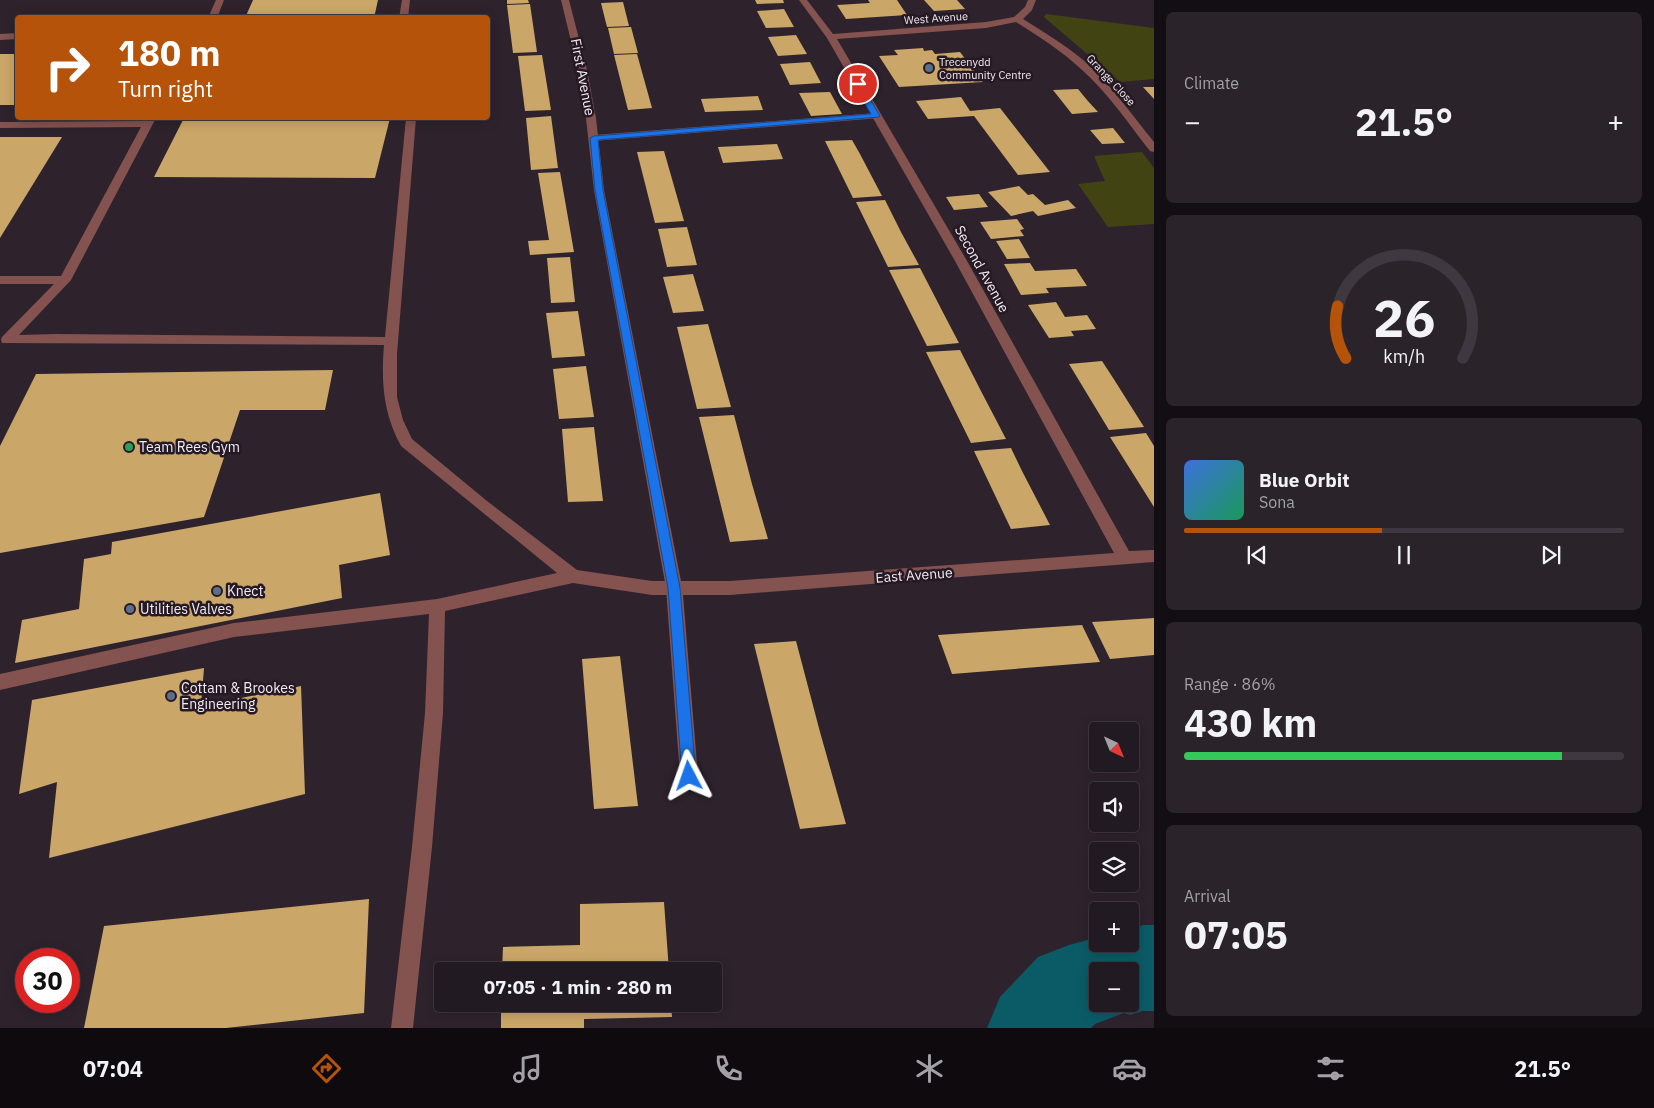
<!DOCTYPE html>
<meta charset="utf-8">
<style>
body{margin:0;font-family:"IBM Plex Sans",sans-serif;background:#2a232a;color:#f1f3f6;height:100vh;display:flex;flex-direction:column;font-size:19px;white-space:nowrap}
*{box-sizing:border-box;margin:0}
p{font-size:16px;color:#a2a1a5}
.icon{flex:none;width:28px;height:28px;fill:none;stroke:currentColor;stroke-width:2;stroke-linecap:round;stroke-linejoin:round}
.map{position:relative;flex:1;overflow:hidden}
.side{display:flex;flex-direction:column;gap:12px;padding:12px;background:#130e13;width:500px}
.side>*{flex:none}
.banner{position:absolute;left:15px;top:15px;width:475px;height:105px;border-radius:5px;box-shadow:0 2px 12px #0003,0 0 0 1px #3f3840;background:#b45309;color:#fff;overflow:hidden}
.needle{width:32px;rotate:137deg}
.tools{position:absolute;left:1089px;top:722px;display:grid;gap:10px}
.tools a{display:grid;place-items:center;width:50px;height:50px;border-radius:5px;background:#221a22;box-shadow:0 2px 12px #0003,0 0 0 1px #3f3840;font-size:25px}
.speed{position:absolute;left:15px;top:948px;display:flex;gap:10px;font-size:25px;font-weight:700;text-align:center}
.speed>*{display:grid;place-content:center;width:65px;height:65px;border-radius:50%;background:#221a22;box-shadow:0 2px 12px #0003,0 0 0 1px #3f3840;line-height:1}
.speed .limit{border:8px solid #d22;background:#fff;color:#111}
.pin{position:absolute;display:grid;place-items:center;width:42px;height:42px;color:#fff;margin:-21px;border:2px solid #fff;border-radius:50%;box-shadow:0 1px 5px #0007}
.me{position:absolute;width:55px;margin:-28px;rotate:356deg;stroke-linejoin:round;filter:drop-shadow(0 0 4px #0008)}
.turn{display:flex;align-items:center;gap:18px;height:105px;padding:0 20px;font-size:22px}
.turn .icon{width:65px;height:65px;stroke-width:2.5}
.turn b{display:block;font-size:35px;line-height:42px}
.big{font-size:38px;font-weight:700;line-height:1.1}
.side .card{flex:1;display:flex;flex-direction:column;justify-content:center;gap:8px;min-width:0;padding:0 18px;border-radius:8px;background:#2a232a}
.side .dial{align-items:center;gap:0}
.dial svg{height:130px;overflow:visible;fill:none;stroke:#3f3840;stroke-width:7;stroke-linecap:round;text-anchor:middle}
.dial text{fill:#f1f3f6;stroke:none}
.song{display:flex;align-items:center;gap:15px}
.cover{width:60px;height:60px;border-radius:8px;background:linear-gradient(135deg,hsl(220 70% 55%),hsl(150 70% 35%))}
.played{height:5px;border-radius:2px;background:linear-gradient(90deg,#b45309 45%,#3f3840 45%)}
.keys{display:flex;justify-content:space-around;direction:ltr}
.heat{display:flex;justify-content:space-between;align-items:center;font-size:28px;direction:ltr}
.charge{height:8px;border-radius:4px;background:linear-gradient(90deg,#34c759 86%,#3f3840 0)}
.trip{position:absolute;left:434px;top:962px;width:288px;height:50px;border-radius:5px;background:#221a22;box-shadow:0 2px 12px #0003,0 0 0 1px #3f3840;font-weight:700;line-height:50px;text-align:center}
.dock{display:flex;height:80px;justify-content:space-around;align-items:center;background:#0e0a0e;color:#a2a1a5}
.dock .icon{width:35px;height:35px}
.dock .selected{color:#b45309}
.dock b{font-size:22px;color:#f1f3f6}
main{display:flex;flex:1;min-height:0}
.map>svg:first-child{display:block}
.green{fill:#424313}
.lines{fill:none;stroke-linecap:round;stroke-linejoin:round}
.river{fill:#0b5b67;fill-rule:evenodd}
.building{fill:#cba669}
.lane{fill:#84524f;fill-rule:evenodd}
.street{fill:#84524f;fill-rule:evenodd}
.route{fill:#1a73e8;stroke:#114b97}
.service-dot{fill:#5c6f8a;stroke:#251924;stroke-width:2}
.leisure-dot{fill:#2e9e5b;stroke:#251924;stroke-width:2}
.labels{text-anchor:middle;dominant-baseline:central;stroke-width:5;stroke-linejoin:round;paint-order:stroke}
.far-street-label{font-size:11px;fill:#f3ebf2;stroke:#251924}
.far-poi-label{font-size:11px;fill:#f3ebf2;stroke:#251924;text-anchor:start}
.street-label{font-size:14px;fill:#f3ebf2;stroke:#251924}
.poi-label{font-size:14px;fill:#f3ebf2;stroke:#251924;text-anchor:start}
</style>
<main>
<div class="map">
<svg width="1154" height="1028" viewBox="0 0 1154 1028">
<rect width="100%" height="100%" fill="#2e232d"/>
<!-- green -->
<path class="green" d="M1046 14 1154 28V79L1120 82 1044 17Z
M1142 152 1154 168V224L1108 227 1078 184 1105 181 1094 156Z"/>
<g class="lines">
<!-- river -->
<path class="river" d="M1143 925H1154V1011H1143L1130 1015 1124 1013 1095 1024 1091 1028H987L1000 997 1038 957 1069 945 1098 937V944H1130V929ZM1098 971H1130V1004H1098Z"/>
</g>
<!-- building -->
<path class="building" d="M253 0H378L374 18H245Z
M507 0H528L529 3 507 4Z
M755 0H783L784 3 757 4Z
M868 0H897L907 15 846 19 837 5 870 3Z
M924 0H957L965 9 934 11Z
M623 2 629 26 607 27 601 3Z
M530 4 537 52 513 53 507 5Z
M784 9 794 27 766 28 757 11Z
M631 27 638 53 614 54 608 28Z
M796 35 807 54 778 56 768 37Z
M923 48 924 51 932 50 935 54 960 52 983 82 899 87 879 56 898 55 894 50Z
M0 54H18V105H0Z
M637 54 652 108 628 110 614 55Z
M542 55 551 110 525 111 518 56Z
M810 62 821 83 790 85 780 64Z
M1143 87H1154V99Z
M1078 89 1087 100 1098 112 1072 114 1053 90Z
M830 92 842 114 811 116 799 93Z
M758 96 763 110 705 112 701 99Z
M961 97 970 111 1000 108 1050 172 1018 175 974 116 928 119 916 101Z
M551 116 558 168 531 170 526 118Z
M184 118H390L375 178 154 177Z
M1113 128 1125 143 1102 144 1090 130Z
M0 137H62L0 238Z
M852 140 860 154 882 196 853 198 825 141Z
M777 144 783 159 723 163 718 147Z
M664 151 684 221 655 223 637 152Z
M560 172 574 252 530 255 528 241 549 240 538 173Z
M1019 186 1028 195 1033 194 1045 205 1068 200 1076 208 1038 216 1033 211 1011 216 988 192Z
M979 194 988 207 954 210 946 197Z
M885 200 901 232 919 265 888 267 856 202Z
M1017 219 1024 229 1020 230 1024 236 991 239 980 222Z
M687 227 697 265 667 267 658 229Z
M1019 239 1030 258 1007 259 996 241Z
M570 257 575 302 551 303 547 258Z
M1030 263 1035 271 1076 269 1087 286 1046 288 1049 293 1021 295 1004 264Z
M920 268 949 324 959 343 927 346 889 270Z
M693 274 704 311 673 313 663 277Z
M1056 302 1065 317 1087 315 1096 329 1071 331 1074 336 1049 338 1028 305Z
M578 311 585 356 552 358 546 313Z
M708 324 731 407 697 409 677 327Z
M960 350 982 393 1006 439 971 443 926 352Z
M1102 361 1115 381 1144 427 1109 430 1069 364Z
M586 366 594 417 559 419 553 369Z
M333 370 325 410H240L204 517 0 553V446L36 374Z
M734 415 752 484 768 539 730 542 699 417Z
M594 427 603 501 568 502 562 429Z
M1146 433 1154 446V507L1110 437Z
M1011 448 1022 471 1050 525 1011 529 974 451Z
M380 493 390 555 339 565 342 598 15 663 22 620 79 609 84 559 111 554 112 542Z
M1154 618V655L1110 659 1092 622Z
M1082 625 1100 662 952 674 938 635Z
M796 641 820 732 846 824 800 829 754 644Z
M620 656 638 806 594 809 582 659Z
M204 668 201 706 301 686 305 794 49 858 57 782 19 794 32 700Z
M369 899 364 1013 226 1028H84L104 926Z
M664 902 669 971H502L503 947 580 945V904Z
M501 1004H671L672 1017 584 1019V1028H501Z"/>
<g class="lines">
<!-- lane -->
<path class="lane" d="M216 0H224L217 18H208Z
M402 0H410L408 18H399Z
M18 33V39L0 40V34Z
M876 113 881 116 880 118 594 141 589 138 594 135Z
M146 118H156L71 280 19 335 56 334 385 337 406 118H416L397 354V397L403 420 412 439 487 501 577 570 652 581H674L680 583 682 588 680 593 674 595H652L573 583 445 611 443 713 432 847 413 1028H391L412 847 425 713 429 614 234 637 0 690V674L234 623 437 599 557 573 401 446C383 413 381 382 384 345L2 343 1 340 2 337 54 284H0V276H61L141 127 0 128V122L144 121Z"/>
<!-- street -->
<path class="street" d="M561 0H569L587 70 596 118 604 190 681 581H730L1114 553 955 261 827 38 799 0H807L833 34 986 22 1014 17 1025 7 1028 0H1036L1032 10 1023 19C1045 33 1069 47 1089 65 1113 88 1133 116 1154 142V152L1150 151C1128 123 1108 93 1081 69 1062 51 1038 36 1016 22L986 28 837 39 967 261 1129 551 1154 550V562L730 595H683L698 776 695 782 689 785 683 782 680 776 666 588 594 190 586 118 578 70Z"/>
</g>
<!-- route -->
<path class="route" d="M855 83 861 84 880 116 879 117 598 140 603 190 680 588 696 776 694 781 689 783 684 781 682 776 668 588 595 190 590 138 594 136 871 114 854 84Z"/>
<!-- markers -->
<g class="service-dot">
<circle cx="929" cy="68" r="5"/>
<circle cx="217" cy="591" r="5"/>
<circle cx="130" cy="609" r="5"/>
<circle cx="171" cy="696" r="5"/>
</g>
<circle class="leisure-dot" cx="129" cy="447" r="5"/>
<g class="labels">
<!-- far-street labels -->
<g class="far-street-label">
<text transform="translate(936 18) rotate(-4)">West Avenue</text>
<text transform="translate(1111 80) rotate(47)">Grange Close</text>
</g>
<!-- far-poi labels -->
<g class="far-poi-label">
<text x="939" y="62">Trecenydd<tspan x="939" dy="13">Community Centre</tspan></text>
</g>
<!-- street labels -->
<g class="street-label">
<text transform="translate(583 77) rotate(79)">First Avenue</text>
<text transform="translate(982 269) rotate(61)">Second Avenue</text>
<text transform="translate(914 575) rotate(-4)">East Avenue</text>
</g>
<!-- poi labels -->
<g class="poi-label">
<text x="139" y="447">Team Rees Gym</text>
<text x="227" y="591">Knect</text>
<text x="140" y="609">Utilities Valves</text>
<text x="181" y="688">Cottam &amp; Brookes<tspan x="181" dy="16">Engineering</tspan></text>
</g>
</g>
</svg>
<div class="tools">
<a><svg class="needle" viewBox="-14 -14 28 28"><path d="M0-13l5 13h-10z" fill="#e53935"/><path d="M0 13l5-13h-10z" fill="#a2a1a5"/></svg></a>
<a><svg class="icon" aria-label="sound" viewBox="0 0 24 24"><path d="M4 9h4l5-4v14l-5-4H4zM17 9q2 3 0 6"/></svg></a>
<a><svg class="icon" aria-label="layers" viewBox="0 0 24 24"><path d="M12 4l9 5-9 5-9-5zM3 14l9 5 9-5"/></svg></a>
<a>+</a>
<a>−</a>
</div>
<div class="speed"><div class="limit">30</div></div>
<div class="pin" style="left:858px;top:84px;background:#d93025"><svg class="icon" aria-label="arrive" viewBox="0 0 24 24"><path d="M6 21V4h12l-3 4 3 4H6"/></svg></div>
<svg class="me" style="left:689px;top:776px" viewBox="-20 -20 40 40"><path d="M0-17L14 15 0 8-14 15z" fill="#1a73e8" stroke="#fff" stroke-width="4"/></svg>
<div class="trip">07:05 · 1 min · 280 m</div>
<div class="banner">
<div class="turn"><svg class="icon" aria-label="right" viewBox="0 0 24 24"><path d="M7 20v-9h11M14 6l5 5-5 5"/></svg><div><b>180 m</b>Turn right</div></div>
</div>
</div>
<section class="side">
<div class="card"><p>Climate</p>
<div class="heat"><a>−</a><b class="big">21.5°</b><a>+</a></div>
</div>
<div class="card dial"><svg viewBox="0 0 100 80">
<path d="M14 69A42 42 0 1 1 86 69"/>
<path d="M14 69A42 42 0 0 1 9 37" stroke="#b45309"/>
<text x="50" y="56" font-size="32" font-weight="700">26</text>
<text x="50" y="72" font-size="11">km/h</text>
</svg></div>
<div class="card">
<div class="song"><i class="cover"></i><div><b>Blue Orbit</b><p>Sona</p></div></div>
<div class="played"></div>
<div class="keys"><svg class="icon" aria-label="previous" viewBox="0 0 24 24"><path d="M18 5L8 12l10 7zM5 5v14"/></svg><svg class="icon" aria-label="pause" viewBox="0 0 24 24"><path d="M8 5v14M16 5v14"/></svg><svg class="icon" aria-label="next" viewBox="0 0 24 24"><path d="M6 5l10 7-10 7zM19 5v14"/></svg></div>
</div>
<div class="card"><p>Range · 86%</p><b class="big">430 km</b><div class="charge"></div></div>
<div class="card"><p>Arrival</p><b class="big">07:05</b></div>
</section>
</main>
<nav class="dock">
<b>07:04</b>
<svg class="icon selected" aria-label="directions" viewBox="0 0 24 24"><path d="M12 3l9 9-9 9-9-9zM9 14v-3h6M13 9l2 2-2 2"/></svg>
<svg class="icon" aria-label="music" viewBox="0 0 24 24"><path d="M9 18V5l10-2v13"/><circle cx="6" cy="18" r="3"/><circle cx="16" cy="16" r="3"/></svg>
<svg class="icon" aria-label="phone" viewBox="0 0 24 24"><path d="M5 4h4l2 5-3 2q2 4 5 5l2-3 5 2v4C11 20 4 13 5 4z"/></svg>
<svg class="icon" aria-label="climate" viewBox="0 0 24 24"><path d="M12 3v18M4 7l16 10M4 17L20 7"/></svg>
<svg class="icon" aria-label="car" viewBox="0 0 24 24"><path d="M5 17H2v-5l4-1 3-4h7l3 4 3 1v5h-3M9 17h6M6 11h13"/><circle cx="7" cy="17" r="2"/><circle cx="17" cy="17" r="2"/></svg>
<svg class="icon" aria-label="filters" viewBox="0 0 24 24"><path d="M4 7h16M4 17h16"/><circle cx="9" cy="7" r="2"/><circle cx="15" cy="17" r="2"/></svg>
<b>21.5°</b>
</nav>
